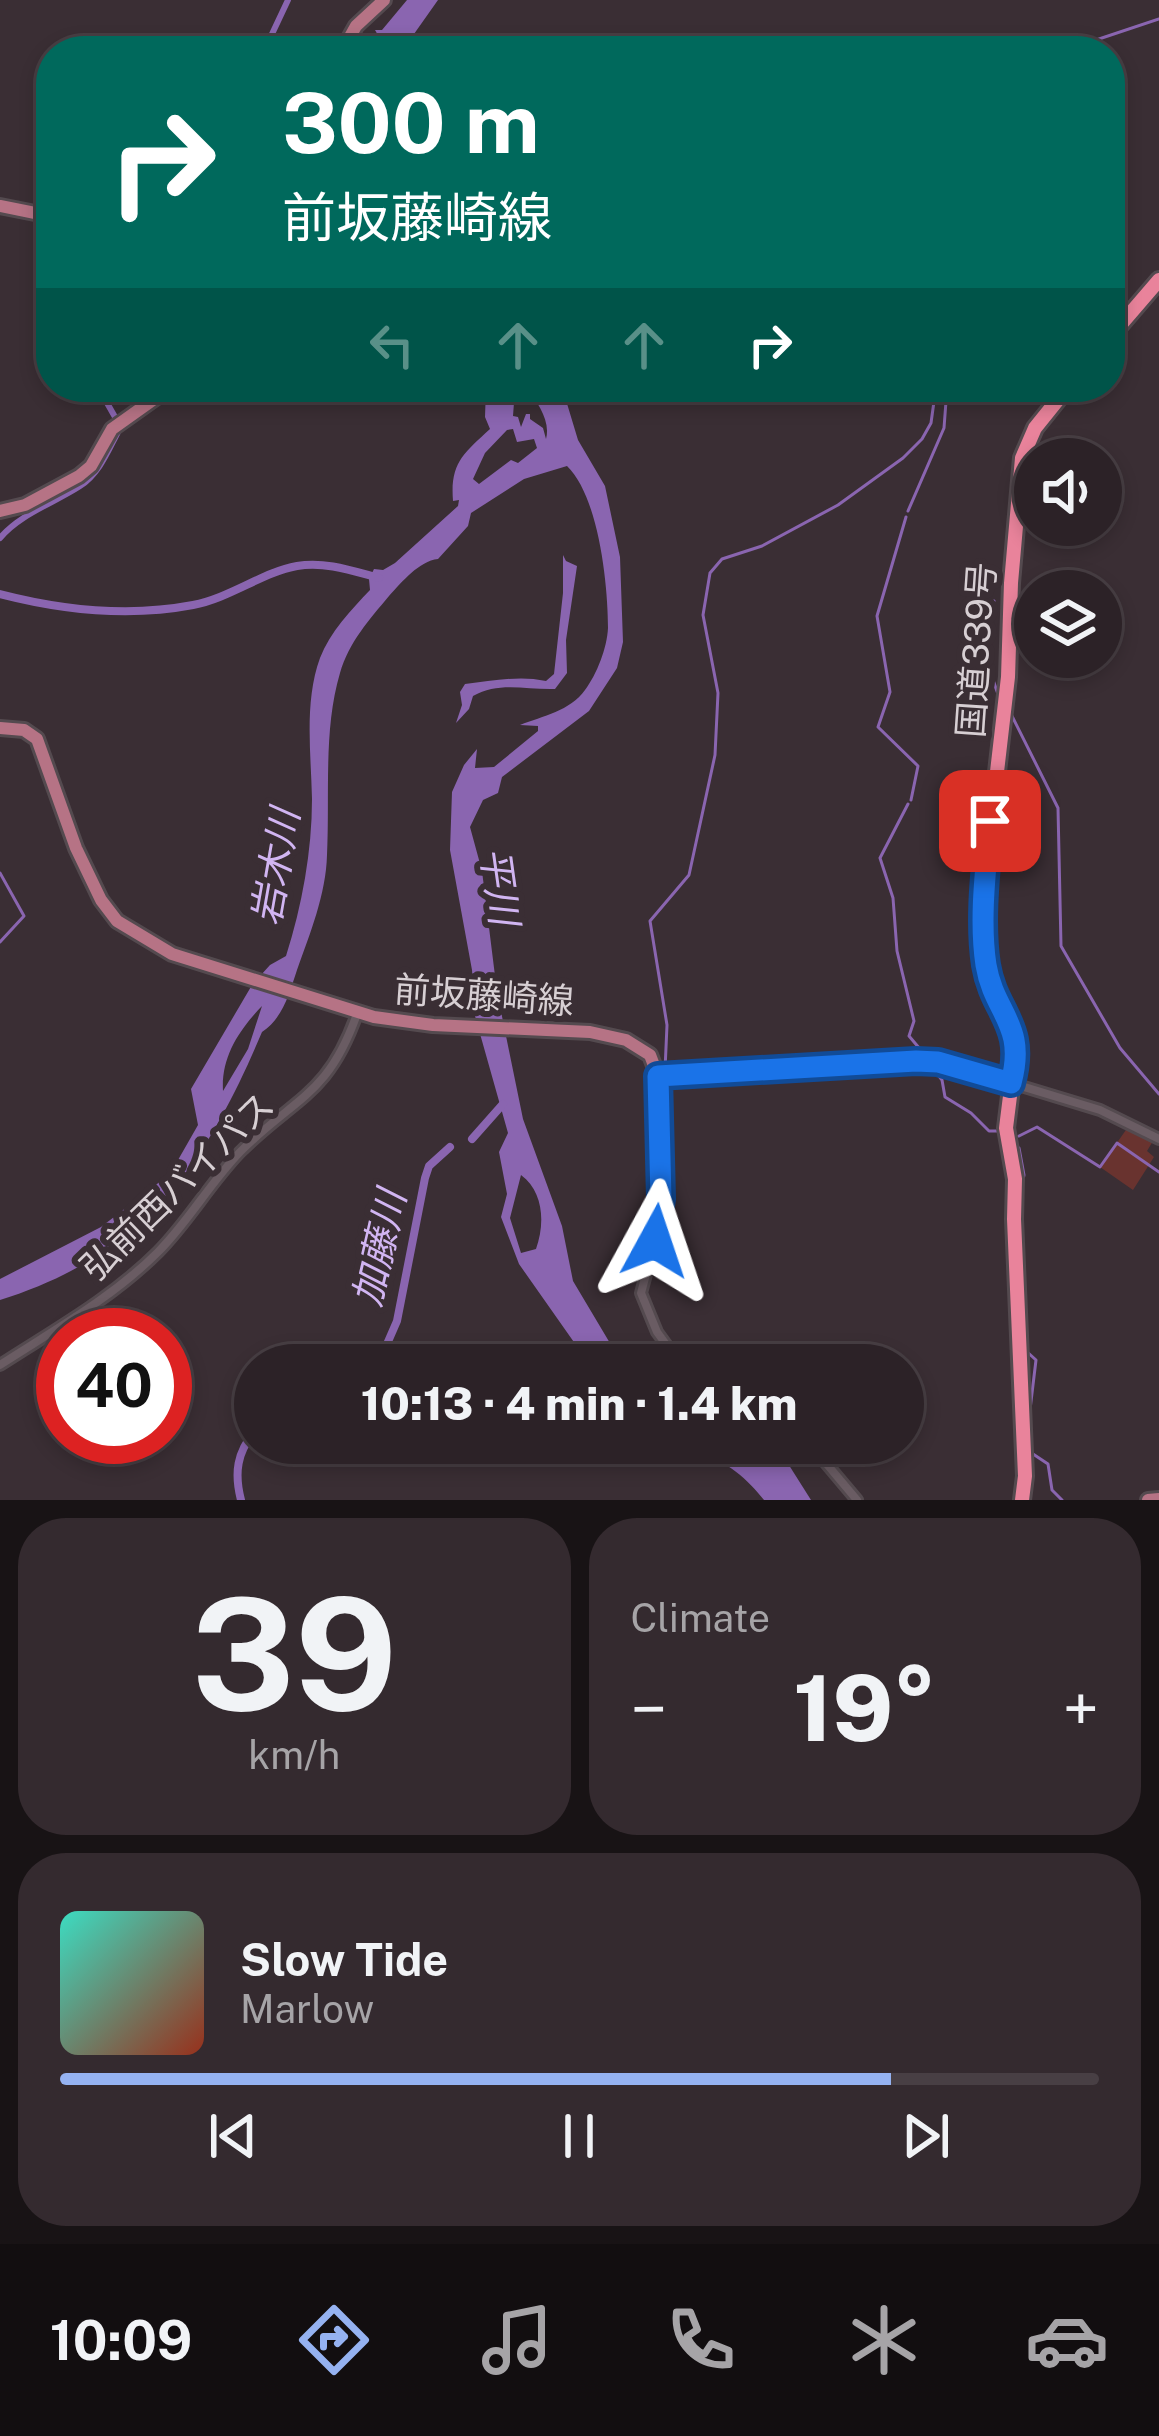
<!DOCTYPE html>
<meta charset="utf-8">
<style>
body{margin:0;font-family:"Public Sans","Noto Sans JP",sans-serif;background:#342a2f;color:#f1f3f6;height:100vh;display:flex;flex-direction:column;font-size:45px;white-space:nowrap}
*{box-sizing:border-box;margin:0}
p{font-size:39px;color:#a6a4a7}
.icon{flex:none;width:66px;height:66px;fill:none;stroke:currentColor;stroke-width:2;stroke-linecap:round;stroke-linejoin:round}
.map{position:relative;height:1500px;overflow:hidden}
.panel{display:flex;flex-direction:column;gap:18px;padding:18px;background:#181315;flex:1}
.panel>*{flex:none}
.banner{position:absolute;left:36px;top:36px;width:1089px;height:366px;border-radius:48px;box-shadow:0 6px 18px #0003,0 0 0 3px #483f44;background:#00695c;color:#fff;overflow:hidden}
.buttons{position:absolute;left:1014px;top:438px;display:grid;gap:24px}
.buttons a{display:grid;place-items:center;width:108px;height:108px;border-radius:50%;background:#2c2227;box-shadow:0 6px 18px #0003,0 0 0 3px #483f44;font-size:60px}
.speed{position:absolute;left:36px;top:1308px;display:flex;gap:24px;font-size:60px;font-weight:700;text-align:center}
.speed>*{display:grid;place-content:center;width:156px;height:156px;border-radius:50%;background:#2c2227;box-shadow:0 6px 18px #0003,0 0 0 3px #483f44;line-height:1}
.speed .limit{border:18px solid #d22;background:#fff;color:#111}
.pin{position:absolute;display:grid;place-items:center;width:102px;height:102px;color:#fff;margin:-51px;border-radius:24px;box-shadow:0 6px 18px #0006}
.me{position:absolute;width:132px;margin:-66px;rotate:5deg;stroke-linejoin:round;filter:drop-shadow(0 0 9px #0008)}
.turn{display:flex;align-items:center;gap:42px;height:252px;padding:0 48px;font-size:54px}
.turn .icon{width:156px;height:156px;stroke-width:2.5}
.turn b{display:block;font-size:84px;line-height:102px}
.lanes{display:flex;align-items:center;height:114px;padding:0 48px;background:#0003;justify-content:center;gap:60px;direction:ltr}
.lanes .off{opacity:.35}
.big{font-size:90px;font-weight:800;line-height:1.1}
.panel .card{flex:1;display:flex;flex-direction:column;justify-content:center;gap:18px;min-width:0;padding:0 42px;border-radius:48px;background:#342a2f}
.panel .dial{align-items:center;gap:0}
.dial b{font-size:156px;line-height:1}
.song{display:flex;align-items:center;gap:36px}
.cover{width:144px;height:144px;border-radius:18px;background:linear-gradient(135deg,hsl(170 70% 55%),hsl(10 70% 35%))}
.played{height:12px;border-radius:6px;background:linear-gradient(90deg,#95b2f1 80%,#483f44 80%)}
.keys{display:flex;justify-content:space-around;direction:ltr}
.heat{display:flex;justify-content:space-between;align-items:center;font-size:66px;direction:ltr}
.panel .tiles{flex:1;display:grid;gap:18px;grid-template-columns:1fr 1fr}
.card:last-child{grid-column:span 2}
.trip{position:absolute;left:234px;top:1344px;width:690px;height:120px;border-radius:60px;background:#2c2227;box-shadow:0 6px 18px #0003,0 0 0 3px #483f44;font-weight:800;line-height:120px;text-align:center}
.tabs{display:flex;height:192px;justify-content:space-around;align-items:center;background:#120e10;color:#a6a4a7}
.tabs .icon{width:84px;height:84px}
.tabs .active{color:#95b2f1}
.tabs b{font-size:54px;color:#f1f3f6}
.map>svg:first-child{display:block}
.green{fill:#69332f}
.water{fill:#8a65b0;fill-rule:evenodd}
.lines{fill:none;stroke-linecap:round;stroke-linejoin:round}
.stream{stroke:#8a65b0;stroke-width:3}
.canal{stroke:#8a65b0;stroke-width:6}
.river{stroke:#8a65b0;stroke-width:8}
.minor-casing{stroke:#544a4f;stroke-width:14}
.major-casing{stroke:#544a4f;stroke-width:18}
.highway-casing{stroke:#544a4f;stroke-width:20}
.minor{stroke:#6a5c63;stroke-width:8}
.major{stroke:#b67385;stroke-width:12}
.highway{stroke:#e9839b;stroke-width:14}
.route-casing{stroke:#114b97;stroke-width:30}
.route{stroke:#1a73e8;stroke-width:21}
.labels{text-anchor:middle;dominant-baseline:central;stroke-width:12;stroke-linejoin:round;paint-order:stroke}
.street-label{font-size:36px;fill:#d7cfd3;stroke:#3a2e34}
.water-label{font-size:39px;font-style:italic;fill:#d1b5f2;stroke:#3a2e34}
</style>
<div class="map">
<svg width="1159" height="1500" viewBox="0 0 1159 1500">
<rect width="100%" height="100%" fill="#3a2e34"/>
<!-- green -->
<path class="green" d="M1128 1127 1153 1141 1147 1151 1154 1157 1133 1190 1100 1167Z"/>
<!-- water -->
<path class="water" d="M407 0H438L402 51H373L379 37 375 30H382Z
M486 387H519L515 389 513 416 518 417 521 427 526 414H530V419L543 428 546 439C551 420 537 404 528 387H562L578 440 605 486 620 557 623 642 617 668 589 711 502 777 498 793 483 800 470 827 482 871 497 992 523 1119 562 1226 573 1281 623 1365H590L519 1264 501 1217 507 1194 499 1152 508 1133 475 1016 472 970 450 850 452 792 464 765 477 749 475 768 494 767 538 731V726L520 725C543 716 570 711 585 690 597 674 607 648 608 628 608 585 599 497 567 466L524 479 471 513 468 526 438 559C419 561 402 582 389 596 369 620 349 642 340 673 323 730 330 796 327 855 326 894 310 934 297 970 289 994 283 1018 262 1032 206 1165 144 1255 0 1300V1279L101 1227 170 1174 198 1125 191 1089 252 985 270 965 286 956C302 906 312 851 312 799 311 753 304 702 320 658 330 632 351 610 370 590L369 579 374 569 383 570 395 563 458 506 459 500 453 501C450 463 463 454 490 429L485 417ZM513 429 517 442 534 439 537 448 518 463 511 460 479 484 473 479 485 453 507 430ZM262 1006 248 1049 223 1091C221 1057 239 1030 262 1006ZM521 1175C544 1192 545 1224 536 1249L521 1253 510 1218Z
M563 555 566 561 577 566 566 640 567 673 555 689C526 690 499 681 473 696L469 709 456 723 462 705 460 692 465 684C493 681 519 675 546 681L554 674 563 593Z
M655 1443H775L811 1500H764C748 1480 727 1460 701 1455 684 1451 668 1456 655 1443Z"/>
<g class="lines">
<!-- stream -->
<path class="stream" d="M1069 49 1159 19
M1053 51H1063
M908 511 944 428 947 388
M906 517 877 616 890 692 878 727 918 766 911 800
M994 601 989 621 977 634 999 697
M1011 714 1058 808 1061 946 1120 1048 1159 1094
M908 804 880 858 893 898 897 951 914 1021 909 1036 925 1055
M0 873 24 916 0 942
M665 1070 667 1025 650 921 689 875 715 755 718 693 703 615 710 573 722 559 762 546 838 505 903 458 922 439 931 423 936 387
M935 1071 942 1080 945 1097 971 1113 989 1131H1001
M664 1080 667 1227
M1019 1136 1037 1127 1100 1167 1117 1143 1159 1172
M1019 1148 1024 1175 1021 1190
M1021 1212 1025 1310
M1025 1350 1036 1360 1029 1418
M1030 1452 1048 1464 1052 1490 1062 1500"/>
<!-- canal -->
<path class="canal" d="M264 51 288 0
M0 538C20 514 54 503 80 486 99 474 108 451 118 432L115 417 98 387"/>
<!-- river -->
<path class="river" d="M0 594C62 610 130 617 193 605 230 598 263 572 297 566 325 561 353 571 379 578
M472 1139 503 1104
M367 1365 387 1344 397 1321 425 1178 429 1166 450 1147
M241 1500C234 1473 237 1452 255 1431"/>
<defs>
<path id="minor" d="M658 1076 661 1199 659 1226 641 1293 657 1332 681 1365
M1011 1083 1100 1110 1159 1139
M0 1365C54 1330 112 1298 158 1252 188 1222 210 1183 240 1152 295 1097 328 1096 357 1014
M809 1443 857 1500"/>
<path id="major" d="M342 51 356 26 384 0
M0 206 40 214 51 223
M0 511 25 505 79 476 91 466 112 429 171 387
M0 728 24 730 37 739 76 848 101 900 117 921 172 954 374 1017 433 1025 590 1032 626 1040 650 1055 658 1076 927 1062 1011 1083
M1148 1500 1159 1499"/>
<path id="highway" d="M1110 337 1159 280
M1022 1500 1025 1476 1014 1219 1015 1179 1006 1128 1016 1048 1009 1017 986 965 987 858 1008 677 1011 583 1022 458 1035 428 1068 387"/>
</defs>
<!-- minor casing -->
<use href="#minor" class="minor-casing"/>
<!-- major casing -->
<use href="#major" class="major-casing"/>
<!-- highway casing -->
<use href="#highway" class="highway-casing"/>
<!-- minor -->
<use href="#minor" class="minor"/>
<!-- major -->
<use href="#major" class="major"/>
<!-- highway -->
<use href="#highway" class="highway"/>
</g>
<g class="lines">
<defs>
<path id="route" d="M655 1241 661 1199 658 1076 916 1061 938 1062 1011 1083C1027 1024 994 1014 986 965 979 919 986 867 990 821"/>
</defs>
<!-- route casing -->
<use href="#route" class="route-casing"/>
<!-- route -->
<use href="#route" class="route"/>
</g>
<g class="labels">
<!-- street labels -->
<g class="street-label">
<text transform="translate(976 650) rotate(-86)">国道339号</text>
<text transform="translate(484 995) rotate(4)">前坂藤崎線</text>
<text transform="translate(177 1186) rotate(-44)">弘前西バイパス</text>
</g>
<!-- water labels -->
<g class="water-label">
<text transform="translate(275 867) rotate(-80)">岩木川</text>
<text transform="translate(500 886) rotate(82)">平川</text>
<text transform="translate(379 1248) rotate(-77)">加藤川</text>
</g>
</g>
</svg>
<div class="buttons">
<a><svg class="icon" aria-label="sound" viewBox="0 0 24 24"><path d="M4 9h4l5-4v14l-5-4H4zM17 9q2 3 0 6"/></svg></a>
<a><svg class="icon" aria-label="layers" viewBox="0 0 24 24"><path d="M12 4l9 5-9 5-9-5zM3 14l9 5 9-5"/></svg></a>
</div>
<div class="speed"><div class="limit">40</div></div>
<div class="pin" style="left:990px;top:821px;background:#d93025"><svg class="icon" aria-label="arrive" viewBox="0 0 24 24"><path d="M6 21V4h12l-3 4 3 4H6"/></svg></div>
<svg class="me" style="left:655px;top:1241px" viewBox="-20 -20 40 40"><path d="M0-17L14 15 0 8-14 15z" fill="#1a73e8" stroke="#fff" stroke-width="4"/></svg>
<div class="trip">10:13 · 4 min · 1.4 km</div>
<div class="banner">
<div class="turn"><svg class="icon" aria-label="right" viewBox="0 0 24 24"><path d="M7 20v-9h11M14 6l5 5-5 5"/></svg><div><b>300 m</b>前坂藤崎線</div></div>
<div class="lanes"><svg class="icon off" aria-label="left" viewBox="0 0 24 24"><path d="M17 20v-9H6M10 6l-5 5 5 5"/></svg><svg class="icon off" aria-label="ahead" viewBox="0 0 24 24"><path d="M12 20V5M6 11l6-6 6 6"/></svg><svg class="icon off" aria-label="ahead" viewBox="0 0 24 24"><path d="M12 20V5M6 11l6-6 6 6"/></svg><svg class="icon" aria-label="right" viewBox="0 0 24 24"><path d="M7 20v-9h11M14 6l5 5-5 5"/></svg></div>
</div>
</div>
<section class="panel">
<div class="tiles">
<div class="card dial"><b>39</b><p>km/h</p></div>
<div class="card"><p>Climate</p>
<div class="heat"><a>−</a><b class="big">19°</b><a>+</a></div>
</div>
<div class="card">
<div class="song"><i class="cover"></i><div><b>Slow Tide</b><p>Marlow</p></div></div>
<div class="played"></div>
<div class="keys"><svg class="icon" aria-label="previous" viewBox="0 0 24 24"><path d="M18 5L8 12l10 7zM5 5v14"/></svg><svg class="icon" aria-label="pause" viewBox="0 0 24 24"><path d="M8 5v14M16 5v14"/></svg><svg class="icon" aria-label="next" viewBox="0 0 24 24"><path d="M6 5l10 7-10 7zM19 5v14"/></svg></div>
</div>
</div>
</section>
<nav class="tabs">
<b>10:09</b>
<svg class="icon active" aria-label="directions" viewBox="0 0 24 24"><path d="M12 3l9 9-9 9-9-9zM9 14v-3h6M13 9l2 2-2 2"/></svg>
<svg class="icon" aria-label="music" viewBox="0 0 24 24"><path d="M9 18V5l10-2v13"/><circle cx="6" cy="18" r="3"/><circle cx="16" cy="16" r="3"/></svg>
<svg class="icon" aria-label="phone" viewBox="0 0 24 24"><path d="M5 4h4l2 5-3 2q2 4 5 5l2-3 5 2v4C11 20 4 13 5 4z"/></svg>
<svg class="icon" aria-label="climate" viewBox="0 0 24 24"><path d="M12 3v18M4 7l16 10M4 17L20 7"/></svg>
<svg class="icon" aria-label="car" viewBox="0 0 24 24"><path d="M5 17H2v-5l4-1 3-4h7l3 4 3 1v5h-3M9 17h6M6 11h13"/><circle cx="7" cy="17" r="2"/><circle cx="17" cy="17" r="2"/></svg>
</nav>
